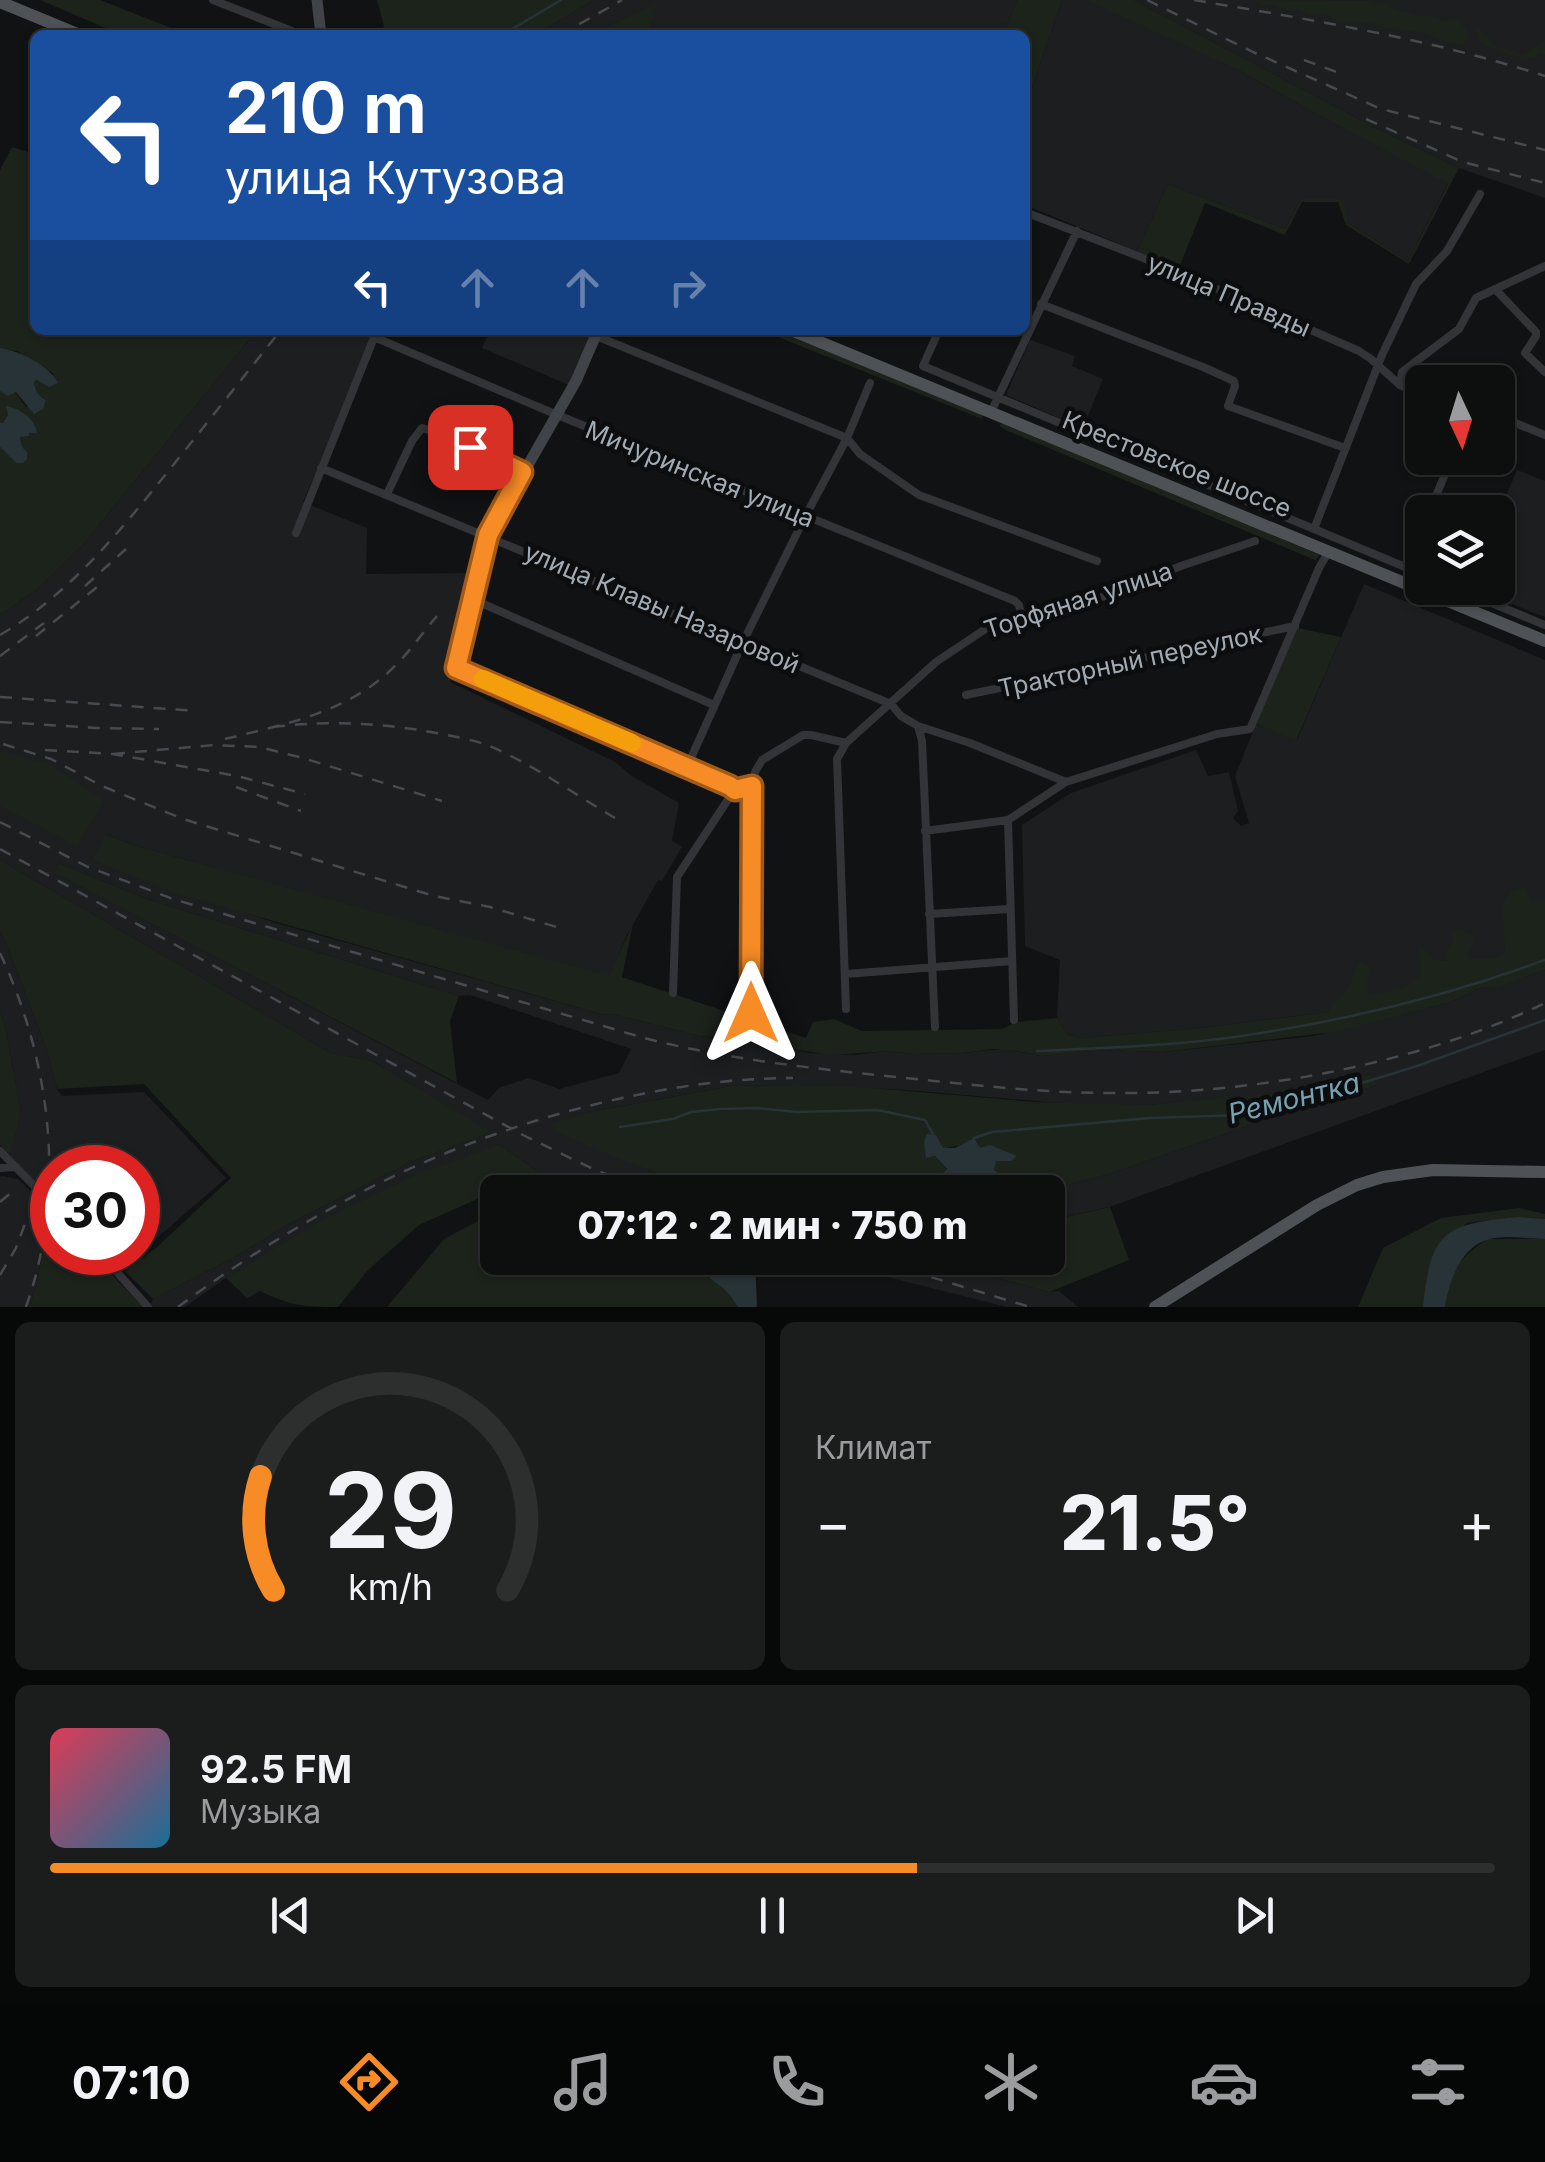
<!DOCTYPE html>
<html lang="ru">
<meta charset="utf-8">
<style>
body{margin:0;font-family:Inter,sans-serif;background:#1b1c1c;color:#f1f3f6;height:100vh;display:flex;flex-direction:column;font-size:38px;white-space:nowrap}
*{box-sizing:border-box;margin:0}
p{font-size:32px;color:#9a9c9e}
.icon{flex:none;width:55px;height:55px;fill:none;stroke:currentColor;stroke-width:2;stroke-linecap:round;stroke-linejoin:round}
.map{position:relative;height:1307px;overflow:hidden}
.details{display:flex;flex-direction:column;gap:15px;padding:15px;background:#070808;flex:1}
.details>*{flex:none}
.top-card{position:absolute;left:30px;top:30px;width:1000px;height:305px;border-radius:15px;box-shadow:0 2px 8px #0004,0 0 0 2px #2d2e2e;background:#1a4fa0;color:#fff;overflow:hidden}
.needle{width:65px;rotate:176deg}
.fabs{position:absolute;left:1405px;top:365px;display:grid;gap:20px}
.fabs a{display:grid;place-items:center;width:110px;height:110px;border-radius:15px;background:#0d0e0e;box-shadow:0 2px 8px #0004,0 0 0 2px #2d2e2e;font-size:50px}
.speed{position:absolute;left:30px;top:1145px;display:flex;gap:20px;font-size:50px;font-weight:700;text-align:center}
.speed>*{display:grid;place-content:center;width:130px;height:130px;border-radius:50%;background:#0d0e0e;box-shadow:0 2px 8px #0004,0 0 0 2px #2d2e2e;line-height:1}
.speed .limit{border:15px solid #d22;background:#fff;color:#111}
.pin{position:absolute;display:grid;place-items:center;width:85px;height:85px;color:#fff;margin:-42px;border-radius:20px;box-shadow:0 5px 15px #0006}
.me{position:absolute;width:110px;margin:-55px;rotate:0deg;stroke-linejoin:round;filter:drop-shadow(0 0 8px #0008)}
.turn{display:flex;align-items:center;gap:35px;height:210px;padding:0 30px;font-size:45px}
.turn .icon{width:130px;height:130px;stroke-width:2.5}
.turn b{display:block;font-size:70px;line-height:85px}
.lanes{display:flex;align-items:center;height:95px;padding:0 30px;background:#0003;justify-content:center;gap:50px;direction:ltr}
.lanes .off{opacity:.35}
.big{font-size:75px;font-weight:800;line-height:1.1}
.details .tile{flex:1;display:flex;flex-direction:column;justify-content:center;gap:15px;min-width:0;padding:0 35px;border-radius:15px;background:#1b1c1c}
.details .dial{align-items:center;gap:0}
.dial svg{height:260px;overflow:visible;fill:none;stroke:#2d2e2e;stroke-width:7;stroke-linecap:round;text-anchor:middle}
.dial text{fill:#f1f3f6;stroke:none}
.song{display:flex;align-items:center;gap:30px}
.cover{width:120px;height:120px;border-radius:15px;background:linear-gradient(135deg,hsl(350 70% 55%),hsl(200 70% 35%))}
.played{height:10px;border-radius:5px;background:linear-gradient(90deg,#f78b25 60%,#2d2e2e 60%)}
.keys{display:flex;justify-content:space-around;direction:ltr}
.heat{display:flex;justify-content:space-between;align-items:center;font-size:55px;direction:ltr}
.details .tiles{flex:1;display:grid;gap:15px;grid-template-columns:1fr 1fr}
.tile:last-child{grid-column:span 2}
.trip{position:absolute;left:480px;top:1175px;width:585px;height:100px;border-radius:15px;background:#0d0e0e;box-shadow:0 2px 8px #0004,0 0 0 2px #2d2e2e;font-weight:800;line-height:100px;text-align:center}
.menu{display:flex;height:160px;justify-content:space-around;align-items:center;background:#050606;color:#9a9c9e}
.menu .icon{width:70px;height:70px}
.menu .active{color:#f78b25}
.menu b{font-size:45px;color:#f1f3f6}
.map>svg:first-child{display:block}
.built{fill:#1d1e20;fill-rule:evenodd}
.green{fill:#1c231b}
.water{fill:#273337}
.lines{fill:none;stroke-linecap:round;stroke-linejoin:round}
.stream{stroke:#273337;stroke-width:2.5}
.street{stroke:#323438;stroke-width:8}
.secondary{stroke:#404348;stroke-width:11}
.primary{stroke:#4e5257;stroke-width:12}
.rail{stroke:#474a4f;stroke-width:2.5;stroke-dasharray:12 10;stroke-linecap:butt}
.route-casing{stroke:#a15a18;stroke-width:25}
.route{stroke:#f78b25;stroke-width:18}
.slow{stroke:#f59e0b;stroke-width:18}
.labels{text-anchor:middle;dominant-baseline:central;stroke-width:9;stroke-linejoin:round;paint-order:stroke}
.street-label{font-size:25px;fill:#a2abb4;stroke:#0c0d0e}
.water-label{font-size:28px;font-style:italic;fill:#77a0b1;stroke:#0c0d0e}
</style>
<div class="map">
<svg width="1545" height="1307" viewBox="0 0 1545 1307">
<rect width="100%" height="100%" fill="#111213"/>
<!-- built -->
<path class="built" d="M594 0H1017L1003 35H649L655 5 588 35H535Z
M1062 0H1086L1170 37 1240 71 1309 110 1448 183 1408 261 1349 223 1340 199H1301L1285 229 1168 184 1137 251 1025 205V108Z
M1134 0H1545V198L1459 168 1372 126Z
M257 330H377L303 502 367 528 366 574 475 573 450 682 615 762 632 776 679 803 672 841 682 847 662 881 658 880 626 937 610 977 133 845 107 834 92 860 276 923 601 1014 617 1015 699 1036 777 1046 809 1053 855 1055 888 1051 913 1054 961 1053 1004 1049 1041 1056 1105 1050 1163 1052 1314 1036 1448 1003 1481 988 1498 986 1545 970V1050L1112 1206 1048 1221V1192H1040L1109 1174 1265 1120 1372 1087 1361 1075 1287 1092 1247 1097 1147 1105H1084L907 1090 796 1085 732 1086 638 1103 595 1111 562 1134 656 1173 723 1192H561L560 1187 500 1145 226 1278 185 1307H150L153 1299 235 1257 287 1225 410 1162 491 1132 372 1061 331 1053 0 860V615L39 588 82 546ZM59 863 147 899 459 996 470 995 631 1049 619 1073 559 1089 529 1078 499 1088 488 1100 56 873Z
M490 330H593L569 385 482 348Z
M1030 340 1075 356 1072 366 1103 379 1083 428 1006 395Z
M1517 470 1545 481V617L1471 588H1498V514Z
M1364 584 1545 660V953L1329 1012 1200 1028 1080 1038 1067 1034 1057 1018 1060 960 1025 946 1022 825 1071 793 1196 750 1208 776 1229 772 1238 811 1233 818 1241 826 1249 823 1235 776 1256 724 1297 740Z
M0 933 5 940 47 1050 57 1089 62 1096 144 1092 226 1178 135 1257 131 1253 138 1252V1168H52V1200L10 1156 21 1112 6 1030 0 1010Z
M2 1176 18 1179 51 1210 36 1287 29 1307H0V1177Z
M811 1258H926L1049 1292 1059 1291 1078 1307H1007Z"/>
<!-- green -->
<path class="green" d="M40 0H100L189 35H122Z
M377 0H594L535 35H379L384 26Z
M1017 0H1062L1025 108V35H1003Z
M1086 0H1134L1372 126 1459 168 1409 264 1346 225 1338 202H1302L1285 235 1205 203 1179 268 1137 251 1168 184 1285 229 1301 199H1341L1349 223 1408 261 1448 184 1309 110 1240 71Z
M1254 0 1372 1 1375 5 1385 3C1394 12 1407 10 1417 16H1432L1446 22 1455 19 1466 28 1469 36 1464 45 1447 43 1424 33 1381 27 1372 23 1336 22 1327 14 1309 15 1298 9 1288 12 1285 8 1280 9 1273 4 1264 6Z
M656 4 649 35H588Z
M1476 24 1493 45 1523 55 1545 39V56L1539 52 1535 59 1530 57 1523 60 1513 54 1509 56C1487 39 1482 58 1476 24Z
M12 147 35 154V330H257L82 546 39 588 0 615V447L16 463 22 447 20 437 31 432 36 426 21 411 8 413 3 423H0V391L8 395 15 392 26 407 41 398 35 389 34 382 54 374 17 351 0 348V170Z
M761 330H775L983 414 982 419Z
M1002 423 1320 555 1315 560 1008 431 999 426Z
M1293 627 1341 637 1296 741 1252 722Z
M0 751 49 764 104 801 77 846 0 806Z
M106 834 133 845 609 976 633 924 622 977 806 1038 813 1022 834 1019 862 1031 1002 1029 1017 1022 1057 1018 1067 1034 1080 1038 1200 1028 1329 1012 1331 1004C1353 992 1348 983 1358 963L1363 962 1370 968 1366 986 1369 995 1402 988 1419 978 1421 969 1418 950 1421 947 1434 960 1448 961 1445 952 1453 941V932L1458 930C1478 935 1477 938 1468 954L1471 959 1495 958 1504 954C1509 932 1488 892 1525 888L1532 900 1545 902V970L1498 987 1481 988 1448 1003 1334 1032 1163 1052 1105 1050 1041 1056 1018 1051 994 1049 961 1053 913 1054 888 1051 832 1055 728 1039 699 1036 617 1015 601 1014 175 893 92 860Z
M0 860 331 1053 372 1061 492 1132 410 1162 287 1225 235 1257 153 1299 125 1271 156 1248 231 1178 144 1084 57 1089 47 1050 5 940 0 933Z
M59 863 147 899 459 996 450 1021 457 1083 55 873Z
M0 1010 6 1030 21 1112 10 1156 0 1145Z
M1361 1075 1375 1076V1083L1372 1087 1265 1120 1109 1174 1040 1192H970L977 1185 989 1189 992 1183 1005 1177 994 1170 996 1160C970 1142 953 1141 926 1158L935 1156 947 1170 948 1192H723L656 1173 599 1151 562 1134 552 1125 562 1120 595 1111 732 1086 796 1085 860 1087 1034 1102 1147 1105 1287 1092Z
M500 1145 560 1187H504L419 1225 368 1270 338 1307C304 1307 291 1306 260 1291L247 1298 226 1278 322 1220 417 1174Z
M1110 1207 1129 1260 1049 1292 926 1258H1048V1221Z
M1519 1208 1545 1214V1219L1518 1217 1466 1223 1430 1273 1423 1307H1358L1383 1248 1441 1218Z
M51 1210 52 1252 91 1253 143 1307H29L36 1287Z
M497 1211 498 1258H700C705 1280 713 1278 727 1292 732 1296 734 1302 738 1307H387L444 1239Z
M1489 1239H1545V1307H1445C1449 1275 1460 1254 1489 1239Z"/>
<!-- water -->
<path class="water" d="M0 348C18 350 50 366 58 383L49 387 37 380 34 382C35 390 38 396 46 400L43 409 34 414 16 392 8 396 0 391Z
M6 406C19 408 36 419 37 433H29V436L20 437 22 447 27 452V459L23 463H16L0 447V423H3L8 414Z
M927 1134 936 1135 943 1148H955L974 1138 980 1148 990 1145 1017 1156 1011 1161H996L994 1170 1006 1178 992 1183 985 1192 977 1185 969 1192 963 1181 956 1175 954 1185 957 1192H948L949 1186 940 1177 947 1169 935 1156 926 1158 924 1142Z
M1518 1217 1545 1219V1239C1528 1239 1503 1234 1487 1240 1460 1248 1449 1282 1445 1307H1423C1431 1231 1444 1224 1518 1217Z
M700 1258H755L757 1307H738C734 1302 731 1296 727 1292 713 1278 705 1280 700 1258Z"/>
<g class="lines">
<!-- stream -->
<path class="stream" d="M502 35 561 0
M1037 1051C1100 1048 1164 1046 1227 1038 1336 1023 1442 998 1545 960
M620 1127 673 1119 691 1112 720 1109 757 1108 797 1112 877 1110 925 1120 933 1134
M974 1138 992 1132 1150 1118 1242 1115 1310 1099 1417 1066 1545 1020"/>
<!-- street -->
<path class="street" d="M213 0 302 35
M1025 212 1169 268 1359 351 1371 359 1400 385 1422 395
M1495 289 1536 332V336L1525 353 1545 372
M1041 304 1203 367 1234 381 1235 386 1228 406 1345 448
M939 330 923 366 1422 574
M596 336 847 438 860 454 919 495 1097 561
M374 337 555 414 1015 601 1019 605 1021 614
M1400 385 1402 372 1459 329 1476 298 1545 266
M991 412 1077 231
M1498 416 1545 435
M321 468 891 704 901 716 918 726 970 743 1066 782 1217 734 1250 729 1319 568 1329 551
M387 494 412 441 422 428 444 435 522 472
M1429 512 1452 458
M1314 529 1382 355 1416 284 1447 251 1480 194
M296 533 377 330
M1407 568 1422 529
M1455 588 1545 625
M472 599 714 705
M456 668 730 786 735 790
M966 695 1295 626
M918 726 922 741 935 1027
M687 767 743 642 805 517 847 438 870 383
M925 831 1008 820
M929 914 1010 909
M846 974 1012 961
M673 993 677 877 731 795 735 790 752 786
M846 1009 837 759 846 743 936 662 993 624 1021 614H1037L1106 596 1181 566 1255 541
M751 1013 752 786 755 772 762 760 803 735H811L846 743
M1014 1020 1008 820 1066 782
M0 1151 52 1204
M0 1168 16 1167
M99 1252 148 1307"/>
<!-- secondary -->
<path class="secondary" d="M317 0 321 35
M456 668 488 535 576 381 598 330"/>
<!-- primary -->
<path class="primary" d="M0 2 80 35
M791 330 1545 641
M1155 1307 1317 1205 1357 1185 1383 1177 1433 1170 1545 1172"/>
<!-- rail -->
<path class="rail" d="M1147 0 1253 52 1381 109 1545 150
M1194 0C1312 20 1431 39 1545 76
M560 35 622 0
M1304 60 1342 74
M1366 119 1463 162 1545 183
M85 586 126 549
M0 635C70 594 120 531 170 469 207 423 244 376 281 330
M36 636 102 583
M0 656 44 623
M0 697 197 711
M0 722 97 728 159 729
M273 727C331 720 385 723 442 734 457 737 473 740 487 745 531 763 574 794 615 818
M225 739C286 724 350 712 396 665 411 650 423 632 437 616
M3 744 51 759 102 786 183 819 434 896 490 907 563 929
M45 750 113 754 237 776 305 794
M113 754 214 745 259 747 303 758 442 801
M236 787 301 811
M0 822 88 867 173 899 644 1038C730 1060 818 1069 906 1078 974 1085 1042 1093 1110 1093 1250 1095 1419 1064 1545 1003
M0 849 523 1135 595 1170 655 1192
M0 953C51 1062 67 1191 26 1307
M0 1202 12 1192
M868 1258 1030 1307
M0 1275 16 1248 26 1221
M178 1307C312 1208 455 1135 618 1099 676 1086 734 1078 793 1078"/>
</g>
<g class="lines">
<defs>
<path id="route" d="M470 447 522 472 488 535 456 668 730 786 735 790 752 786 751 1013"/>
</defs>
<!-- route casing -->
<use href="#route" class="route-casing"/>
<!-- route -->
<use href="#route" class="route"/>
<!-- slow -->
<path class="slow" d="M483 679 632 743"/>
</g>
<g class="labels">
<!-- street labels -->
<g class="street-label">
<text transform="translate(1229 295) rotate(23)">улица Правды</text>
<text transform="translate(1177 464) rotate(22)">Крестовское шоссе</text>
<text transform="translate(700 474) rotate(22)">Мичуринская улица</text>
<text transform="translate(1078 600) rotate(-18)">Торфяная улица</text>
<text transform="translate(662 608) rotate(23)">улица Клавы Назаровой</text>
<text transform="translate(1130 661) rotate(-12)">Тракторный переулок</text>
</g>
<!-- water labels -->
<g class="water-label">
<text transform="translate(1294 1098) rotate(-14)">Ремонтка</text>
</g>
</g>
</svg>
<div class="fabs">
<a><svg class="needle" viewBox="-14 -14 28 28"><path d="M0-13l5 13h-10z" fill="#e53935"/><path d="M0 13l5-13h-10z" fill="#9a9c9e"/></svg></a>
<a><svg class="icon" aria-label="layers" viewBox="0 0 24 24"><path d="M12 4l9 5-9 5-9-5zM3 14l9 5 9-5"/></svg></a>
</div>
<div class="speed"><div class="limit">30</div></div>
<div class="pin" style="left:470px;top:447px;background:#d93025"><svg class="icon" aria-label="arrive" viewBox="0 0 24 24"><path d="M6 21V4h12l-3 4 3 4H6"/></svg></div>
<svg class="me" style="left:751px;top:1013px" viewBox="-20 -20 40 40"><path d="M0-17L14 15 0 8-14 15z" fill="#f78b25" stroke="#fff" stroke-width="4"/></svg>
<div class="trip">07:12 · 2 мин · 750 m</div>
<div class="top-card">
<div class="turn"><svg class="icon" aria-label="left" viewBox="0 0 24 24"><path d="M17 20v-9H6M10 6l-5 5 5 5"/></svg><div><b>210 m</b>улица Кутузова</div></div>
<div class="lanes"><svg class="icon" aria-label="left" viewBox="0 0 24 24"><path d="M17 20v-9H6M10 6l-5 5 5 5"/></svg><svg class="icon off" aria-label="ahead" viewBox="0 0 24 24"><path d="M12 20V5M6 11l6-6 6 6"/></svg><svg class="icon off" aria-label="ahead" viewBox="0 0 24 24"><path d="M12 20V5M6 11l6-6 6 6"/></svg><svg class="icon off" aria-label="right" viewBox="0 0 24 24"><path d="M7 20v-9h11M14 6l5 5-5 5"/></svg></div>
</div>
</div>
<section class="details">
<div class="tiles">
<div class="tile dial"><svg viewBox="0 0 100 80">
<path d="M14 69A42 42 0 1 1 86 69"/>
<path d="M14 69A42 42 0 0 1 10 34" stroke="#f78b25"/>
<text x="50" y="56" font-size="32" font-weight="700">29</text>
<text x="50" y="72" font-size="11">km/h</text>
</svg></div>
<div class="tile"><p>Климат</p>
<div class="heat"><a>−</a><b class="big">21.5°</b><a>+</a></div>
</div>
<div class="tile">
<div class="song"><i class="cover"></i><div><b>92.5 FM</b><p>Музыка</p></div></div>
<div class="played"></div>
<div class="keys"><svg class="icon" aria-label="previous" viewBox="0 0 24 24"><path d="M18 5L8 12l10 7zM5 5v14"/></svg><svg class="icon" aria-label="pause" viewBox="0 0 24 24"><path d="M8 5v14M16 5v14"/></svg><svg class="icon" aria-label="next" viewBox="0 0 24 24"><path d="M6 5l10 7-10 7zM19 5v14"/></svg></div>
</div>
</div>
</section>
<nav class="menu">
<b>07:10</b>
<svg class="icon active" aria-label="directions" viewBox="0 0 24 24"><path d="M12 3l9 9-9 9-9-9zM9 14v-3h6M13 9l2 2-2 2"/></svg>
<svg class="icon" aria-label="music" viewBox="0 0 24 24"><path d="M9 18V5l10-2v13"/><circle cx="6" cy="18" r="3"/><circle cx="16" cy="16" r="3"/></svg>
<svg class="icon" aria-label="phone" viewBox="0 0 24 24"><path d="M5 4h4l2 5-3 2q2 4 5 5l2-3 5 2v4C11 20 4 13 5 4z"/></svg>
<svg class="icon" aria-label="climate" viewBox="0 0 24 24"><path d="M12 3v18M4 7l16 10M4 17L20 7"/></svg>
<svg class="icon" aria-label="car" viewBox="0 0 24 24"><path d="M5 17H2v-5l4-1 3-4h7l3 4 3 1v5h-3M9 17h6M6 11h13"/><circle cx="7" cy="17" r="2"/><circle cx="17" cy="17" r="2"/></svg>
<svg class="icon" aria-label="filters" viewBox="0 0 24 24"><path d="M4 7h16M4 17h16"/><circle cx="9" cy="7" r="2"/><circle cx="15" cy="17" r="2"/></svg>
</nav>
